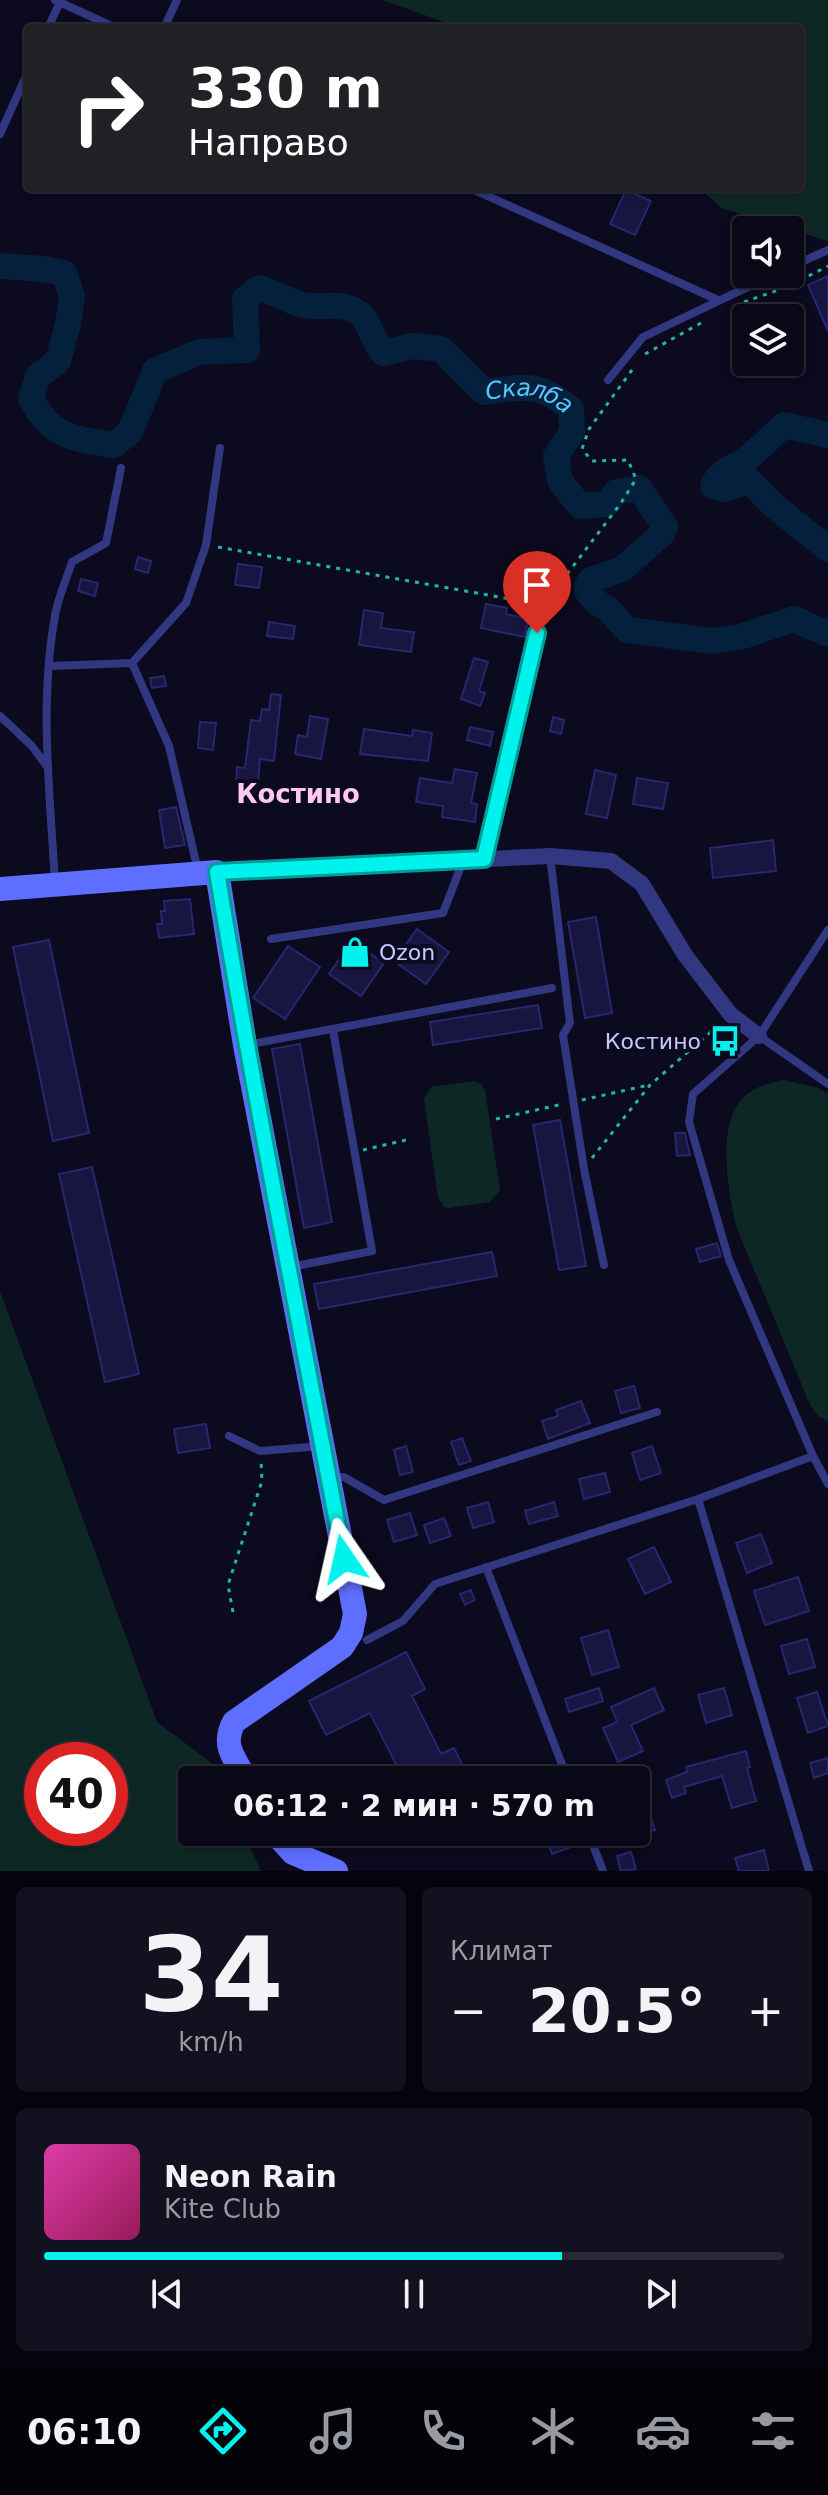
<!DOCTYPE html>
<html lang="ru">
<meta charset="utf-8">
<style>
body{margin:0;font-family:"DejaVu Sans",sans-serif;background:#11111f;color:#f1f3f6;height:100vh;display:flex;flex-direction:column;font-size:30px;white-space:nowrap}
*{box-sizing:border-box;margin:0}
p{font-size:26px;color:#989aa1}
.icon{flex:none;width:44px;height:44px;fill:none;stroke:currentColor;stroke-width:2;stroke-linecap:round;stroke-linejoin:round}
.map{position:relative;height:1871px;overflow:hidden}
.side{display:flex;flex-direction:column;gap:16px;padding:16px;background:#04040c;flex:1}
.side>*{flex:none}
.banner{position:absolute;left:24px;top:24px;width:780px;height:168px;border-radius:8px;box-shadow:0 4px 12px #0003,0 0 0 2px #292935;background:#202124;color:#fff;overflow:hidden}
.buttons{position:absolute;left:732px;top:216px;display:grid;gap:16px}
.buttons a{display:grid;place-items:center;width:72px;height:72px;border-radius:8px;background:#080816;box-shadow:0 4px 12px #0003,0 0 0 2px #292935;font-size:40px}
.speed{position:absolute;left:24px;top:1742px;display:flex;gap:16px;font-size:40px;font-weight:700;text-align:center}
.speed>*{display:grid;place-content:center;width:104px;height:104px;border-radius:50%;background:#080816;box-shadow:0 4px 12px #0003,0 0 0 2px #292935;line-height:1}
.speed .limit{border:12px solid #d22;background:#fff;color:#111}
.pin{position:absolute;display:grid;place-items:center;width:68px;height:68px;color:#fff;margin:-82px -34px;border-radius:50% 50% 50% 0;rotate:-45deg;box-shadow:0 0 8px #0007}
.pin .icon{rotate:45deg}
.me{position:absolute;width:88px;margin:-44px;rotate:349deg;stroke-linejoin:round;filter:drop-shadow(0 0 6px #0008)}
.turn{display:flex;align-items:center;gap:28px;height:168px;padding:0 32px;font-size:36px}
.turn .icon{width:104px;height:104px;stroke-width:2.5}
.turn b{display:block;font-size:56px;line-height:68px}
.big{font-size:60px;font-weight:800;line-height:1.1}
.side .widget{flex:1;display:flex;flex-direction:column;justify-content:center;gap:12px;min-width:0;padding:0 28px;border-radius:12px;background:#11111f}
.side .dial{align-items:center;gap:0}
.dial b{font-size:104px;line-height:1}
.song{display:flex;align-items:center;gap:24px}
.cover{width:96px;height:96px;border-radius:12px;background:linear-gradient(135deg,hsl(320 70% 55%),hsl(330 70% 35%))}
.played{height:8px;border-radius:4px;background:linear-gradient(90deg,#00f2ec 70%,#292935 70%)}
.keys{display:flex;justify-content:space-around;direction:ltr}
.heat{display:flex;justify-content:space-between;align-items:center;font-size:44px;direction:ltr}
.side .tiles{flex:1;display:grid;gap:16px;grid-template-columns:1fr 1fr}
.widget:last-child{grid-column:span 2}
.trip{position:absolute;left:178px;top:1766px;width:472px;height:80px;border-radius:8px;background:#080816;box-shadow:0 4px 12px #0003,0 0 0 2px #292935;font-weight:800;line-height:80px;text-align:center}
.menu{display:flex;height:128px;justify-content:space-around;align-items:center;background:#030309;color:#989aa1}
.menu .icon{width:56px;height:56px}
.menu .active{color:#00f2ec}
.menu b{font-size:36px;color:#f1f3f6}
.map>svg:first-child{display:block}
.green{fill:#0d2824;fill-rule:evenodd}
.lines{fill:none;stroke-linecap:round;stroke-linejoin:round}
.river{stroke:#05203c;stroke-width:26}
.building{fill:#181541;stroke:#2a256f;stroke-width:2}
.path{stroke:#23b79c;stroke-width:3;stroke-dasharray:4 6;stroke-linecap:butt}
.lane{stroke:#313881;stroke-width:8}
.street{stroke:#313881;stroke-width:16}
.secondary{stroke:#5e6eff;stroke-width:24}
.route-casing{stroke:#009d99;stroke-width:20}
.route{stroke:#00f2ec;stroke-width:14}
.labels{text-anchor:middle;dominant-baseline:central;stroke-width:8;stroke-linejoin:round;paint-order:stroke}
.poi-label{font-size:22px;fill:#c7c8ff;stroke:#0b0a1e;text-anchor:start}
.water-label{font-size:24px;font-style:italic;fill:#55c6ff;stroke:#0b0a1e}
.quarter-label{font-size:26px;font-weight:bold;fill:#ffc9f2;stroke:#0b0a1e}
</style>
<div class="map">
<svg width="828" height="1871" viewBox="0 0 828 1871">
<rect width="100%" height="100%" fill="#0b0a1e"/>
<!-- green -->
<path class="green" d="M382 0H828V241L722 208 699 188H800V28H461Z
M784 1080 819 1088 828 1094V1421L818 1416 810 1405 736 1226C728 1192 716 1123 744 1097 755 1086 769 1083 784 1080Z
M474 1081 481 1084 485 1090 500 1190 490 1202 449 1208 444 1207 438 1198 424 1099 431 1087Z
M0 1291 157 1722 213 1764 220 1780H192V1832H243L261 1871H0ZM110 1760V1828H42V1760Z"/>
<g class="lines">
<!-- river -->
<g class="river">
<path id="s1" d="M0 266 44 269 64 273 72 296 68 324 58 361 38 376 31 399C51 437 74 439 114 445L130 432 155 371 199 352 247 350 245 299 259 288C274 292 286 300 300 304 322 311 341 298 361 315 369 321 373 342 383 353L413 346 441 349 484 392C525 387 537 381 571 409L572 432 556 456 560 481 580 506 607 504 616 492 639 488 665 527 662 534 622 569 591 580 587 586V591L595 601 609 610 627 630 712 641 740 637 794 619 828 634"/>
<path d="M828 435 784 425C772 436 761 447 749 457 736 468 719 469 713 486L723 489 750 481 773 505 828 549"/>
</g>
</g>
<!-- building -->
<path class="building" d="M626 190 651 201 635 235 610 224Z
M828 276V331L808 285Z
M138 557 151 561 148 573 135 569Z
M238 564 262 567 259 588 235 585Z
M81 579 98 583 95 596 78 591Z
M486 604 507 608 506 614 528 619 525 637 481 628Z
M364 610 383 613 381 628 414 632 411 652 359 645Z
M269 622 295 626 293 639 267 636Z
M474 658 488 662 479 691 485 693 480 706 461 699Z
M164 676 166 686 152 688 150 678Z
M271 694 281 695 274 761 260 759 258 784 236 781 237 767 245 768 251 720 260 721 262 709 269 710Z
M310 716 328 719 321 759 295 754 298 735 307 737Z
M553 717 564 720 561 734 550 731Z
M200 722 216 723 213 750 198 748Z
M470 727 493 732 490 746 467 740Z
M364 729 412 736 413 730 432 733 428 761 360 754Z
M455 769 477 773 471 803 477 804 475 822 442 817 443 806 416 802 420 778 452 783Z
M595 770 616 775 607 818 586 814Z
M637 778 668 783 663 809 633 804Z
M176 807 185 845 165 848 159 810Z
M773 840 776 871 713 878 710 848Z
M190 899 194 934 159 938 157 924H162L161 911H165L164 901Z
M596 917 612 1013 585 1018 568 922Z
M417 929 449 952 426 984 394 961Z
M49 940 89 1133 53 1141 13 947Z
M352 941 384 963 361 996 329 974Z
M288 946 320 967 285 1019 253 998Z
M538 1005 542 1028 433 1045 430 1022Z
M300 1044 332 1222 304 1228 272 1049Z
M560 1120 586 1266 559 1270 533 1125Z
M675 1133H685L690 1155 677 1156Z
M92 1167 139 1374 105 1382 59 1174Z
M717 1243 721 1256 700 1262 696 1249Z
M492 1252 497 1276 319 1309 314 1284Z
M634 1386 640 1408 621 1413 615 1391Z
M581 1401 590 1423 548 1439 542 1421 558 1416 556 1410Z
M206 1424 210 1448 178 1453 174 1429Z
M462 1438 471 1461 459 1465 451 1442Z
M406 1446 413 1472 400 1475 394 1450Z
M652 1446 661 1473 640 1480 632 1453Z
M605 1473 610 1492 584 1499 579 1479Z
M488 1502 494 1522 473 1528 467 1508Z
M554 1502 558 1516 529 1524 525 1511Z
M410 1513 417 1535 394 1542 387 1520Z
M444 1518 451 1536 430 1543 424 1525Z
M761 1534 772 1563 747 1573 736 1543Z
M654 1547 671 1582 645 1594 628 1559Z
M798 1577 809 1611 765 1625 754 1591Z
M471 1590 475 1600 465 1605 460 1594Z
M608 1630 619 1667 592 1675 581 1638Z
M807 1639 815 1667 789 1674 781 1646Z
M406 1652 425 1689 412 1696 441 1754 454 1748 470 1780H404L370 1713 326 1735 309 1701Z
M599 1688 603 1701 569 1712 565 1699Z
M654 1688 664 1710 631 1725 643 1751 618 1762 603 1728 617 1722 611 1707Z
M724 1688 732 1715 706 1723 698 1695Z
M817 1692 828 1726 808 1733 797 1698Z
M746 1751 750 1767 747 1768 756 1801 732 1808 722 1776 684 1787 686 1793 672 1798 666 1780 687 1772 686 1767Z
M828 1758V1773L814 1778 810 1763Z
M646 1802 655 1830 636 1836V1806Z
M544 1832H569L574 1846 552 1854Z
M764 1850 769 1871H739L735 1858Z
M631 1852 636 1869 621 1871 617 1856Z"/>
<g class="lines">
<!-- path -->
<path class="path" d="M744 302 787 287 828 266
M645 354 701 323
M218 547 533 603
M549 598 621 503 636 479 628 460 592 461 582 449 589 429 635 366
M582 1100 649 1085
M496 1119 563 1104
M363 1150 406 1140
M592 1158 650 1085 719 1025
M233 1612 228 1585 262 1481 261 1461"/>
<!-- lane -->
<path class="lane" d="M55 0 116 28
M48 28 60 2
M164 28 177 0
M0 134 28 72
M470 188 718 300
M790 267 828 250
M608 380 643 337 775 274
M50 666 132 663
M0 716 32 746 48 768
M550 856 570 1023 563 1035 584 1169 604 1265
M484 858 544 605
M198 871 169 746 132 663 186 603 206 545 220 448
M55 882C50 794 39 703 55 616 58 598 66 580 72 562L106 543 121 468
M828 930 759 1036 693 1094 689 1122 729 1260 813 1456 828 1484
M271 939 443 913 463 861
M759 1036 828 1084
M246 1045 552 988
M291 1267 372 1251 333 1030
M229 1436 260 1451 322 1446
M333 1477H344L384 1500 657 1412
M698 1499 809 1871
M486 1567 568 1780
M367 1640 403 1621 435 1584 698 1499 813 1456
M588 1832 603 1871"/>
<!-- street -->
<path class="street" d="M217 872 550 856 611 861 642 884 685 955 731 1015 759 1036"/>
<!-- secondary -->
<path class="secondary" d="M0 889 217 872 245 1045 355 1614 351 1633 342 1647 234 1722C221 1746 235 1758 246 1780
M274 1832 293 1853 336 1871"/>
</g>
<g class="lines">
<defs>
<path id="route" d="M344 1559C301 1330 255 1102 217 872L484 859 537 633"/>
</defs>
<!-- route casing -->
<use href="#route" class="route-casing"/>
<!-- route -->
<use href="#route" class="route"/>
</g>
<!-- icons -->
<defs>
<symbol id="shop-bare" viewBox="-9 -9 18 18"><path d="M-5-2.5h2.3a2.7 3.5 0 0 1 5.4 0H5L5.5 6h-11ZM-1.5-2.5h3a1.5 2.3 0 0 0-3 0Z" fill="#00f2ec" stroke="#0b0a1e" stroke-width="2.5" paint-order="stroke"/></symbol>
<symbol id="bus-bare" viewBox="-9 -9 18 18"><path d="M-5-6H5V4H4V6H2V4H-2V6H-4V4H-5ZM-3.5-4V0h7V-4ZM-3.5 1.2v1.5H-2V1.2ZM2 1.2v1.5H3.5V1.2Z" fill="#00f2ec" stroke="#0b0a1e" stroke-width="2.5" paint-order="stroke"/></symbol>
</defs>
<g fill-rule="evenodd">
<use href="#shop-bare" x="333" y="930" width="44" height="44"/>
<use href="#bus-bare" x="703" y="1019" width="44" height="44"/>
</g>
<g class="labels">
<!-- poi labels -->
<g class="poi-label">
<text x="379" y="952">Ozon</text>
<text x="701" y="1041" text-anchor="end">Костино</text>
</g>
<!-- water labels -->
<g class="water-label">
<text stroke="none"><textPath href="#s1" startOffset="874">Скалба</textPath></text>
</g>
<!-- quarter labels -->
<g class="quarter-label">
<text x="298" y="794">Костино</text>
</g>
</g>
</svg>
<div class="buttons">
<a><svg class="icon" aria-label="sound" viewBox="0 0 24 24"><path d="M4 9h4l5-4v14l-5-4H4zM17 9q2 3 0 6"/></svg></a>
<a><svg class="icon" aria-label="layers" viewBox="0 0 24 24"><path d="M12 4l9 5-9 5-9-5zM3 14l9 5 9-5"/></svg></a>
</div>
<div class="speed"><div class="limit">40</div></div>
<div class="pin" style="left:537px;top:633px;background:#d93025"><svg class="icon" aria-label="arrive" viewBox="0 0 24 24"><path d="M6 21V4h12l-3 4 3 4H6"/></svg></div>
<svg class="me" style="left:344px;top:1559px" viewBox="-20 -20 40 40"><path d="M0-17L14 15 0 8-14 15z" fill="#00f2ec" stroke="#fff" stroke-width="4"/></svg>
<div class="trip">06:12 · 2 мин · 570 m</div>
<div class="banner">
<div class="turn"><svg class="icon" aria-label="right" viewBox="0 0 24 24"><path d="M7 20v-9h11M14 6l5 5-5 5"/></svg><div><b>330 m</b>Направо</div></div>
</div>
</div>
<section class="side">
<div class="tiles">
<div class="widget dial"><b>34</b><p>km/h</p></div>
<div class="widget"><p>Климат</p>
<div class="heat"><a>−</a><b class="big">20.5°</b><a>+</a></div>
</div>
<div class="widget">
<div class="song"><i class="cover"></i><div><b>Neon Rain</b><p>Kite Club</p></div></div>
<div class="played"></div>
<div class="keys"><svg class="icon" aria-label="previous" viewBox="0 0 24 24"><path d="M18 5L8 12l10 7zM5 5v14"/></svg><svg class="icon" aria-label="pause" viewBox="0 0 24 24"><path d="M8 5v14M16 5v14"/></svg><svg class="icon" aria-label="next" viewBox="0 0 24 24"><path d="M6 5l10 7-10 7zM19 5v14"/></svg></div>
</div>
</div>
</section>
<nav class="menu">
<b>06:10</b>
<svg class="icon active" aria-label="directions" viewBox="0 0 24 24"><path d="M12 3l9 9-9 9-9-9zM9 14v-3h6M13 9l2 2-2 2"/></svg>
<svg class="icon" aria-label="music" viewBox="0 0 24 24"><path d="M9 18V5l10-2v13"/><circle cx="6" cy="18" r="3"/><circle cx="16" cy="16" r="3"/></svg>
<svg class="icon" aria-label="phone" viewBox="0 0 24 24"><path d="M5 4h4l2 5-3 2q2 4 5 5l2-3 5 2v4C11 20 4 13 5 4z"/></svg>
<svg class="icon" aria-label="climate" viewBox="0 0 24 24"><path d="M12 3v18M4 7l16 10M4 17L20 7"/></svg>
<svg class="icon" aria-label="car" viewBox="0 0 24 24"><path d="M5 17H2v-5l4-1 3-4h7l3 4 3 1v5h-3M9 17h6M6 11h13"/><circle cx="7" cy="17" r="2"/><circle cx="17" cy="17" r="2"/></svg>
<svg class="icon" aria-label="filters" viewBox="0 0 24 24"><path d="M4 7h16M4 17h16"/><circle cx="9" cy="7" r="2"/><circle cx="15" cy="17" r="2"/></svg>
</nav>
